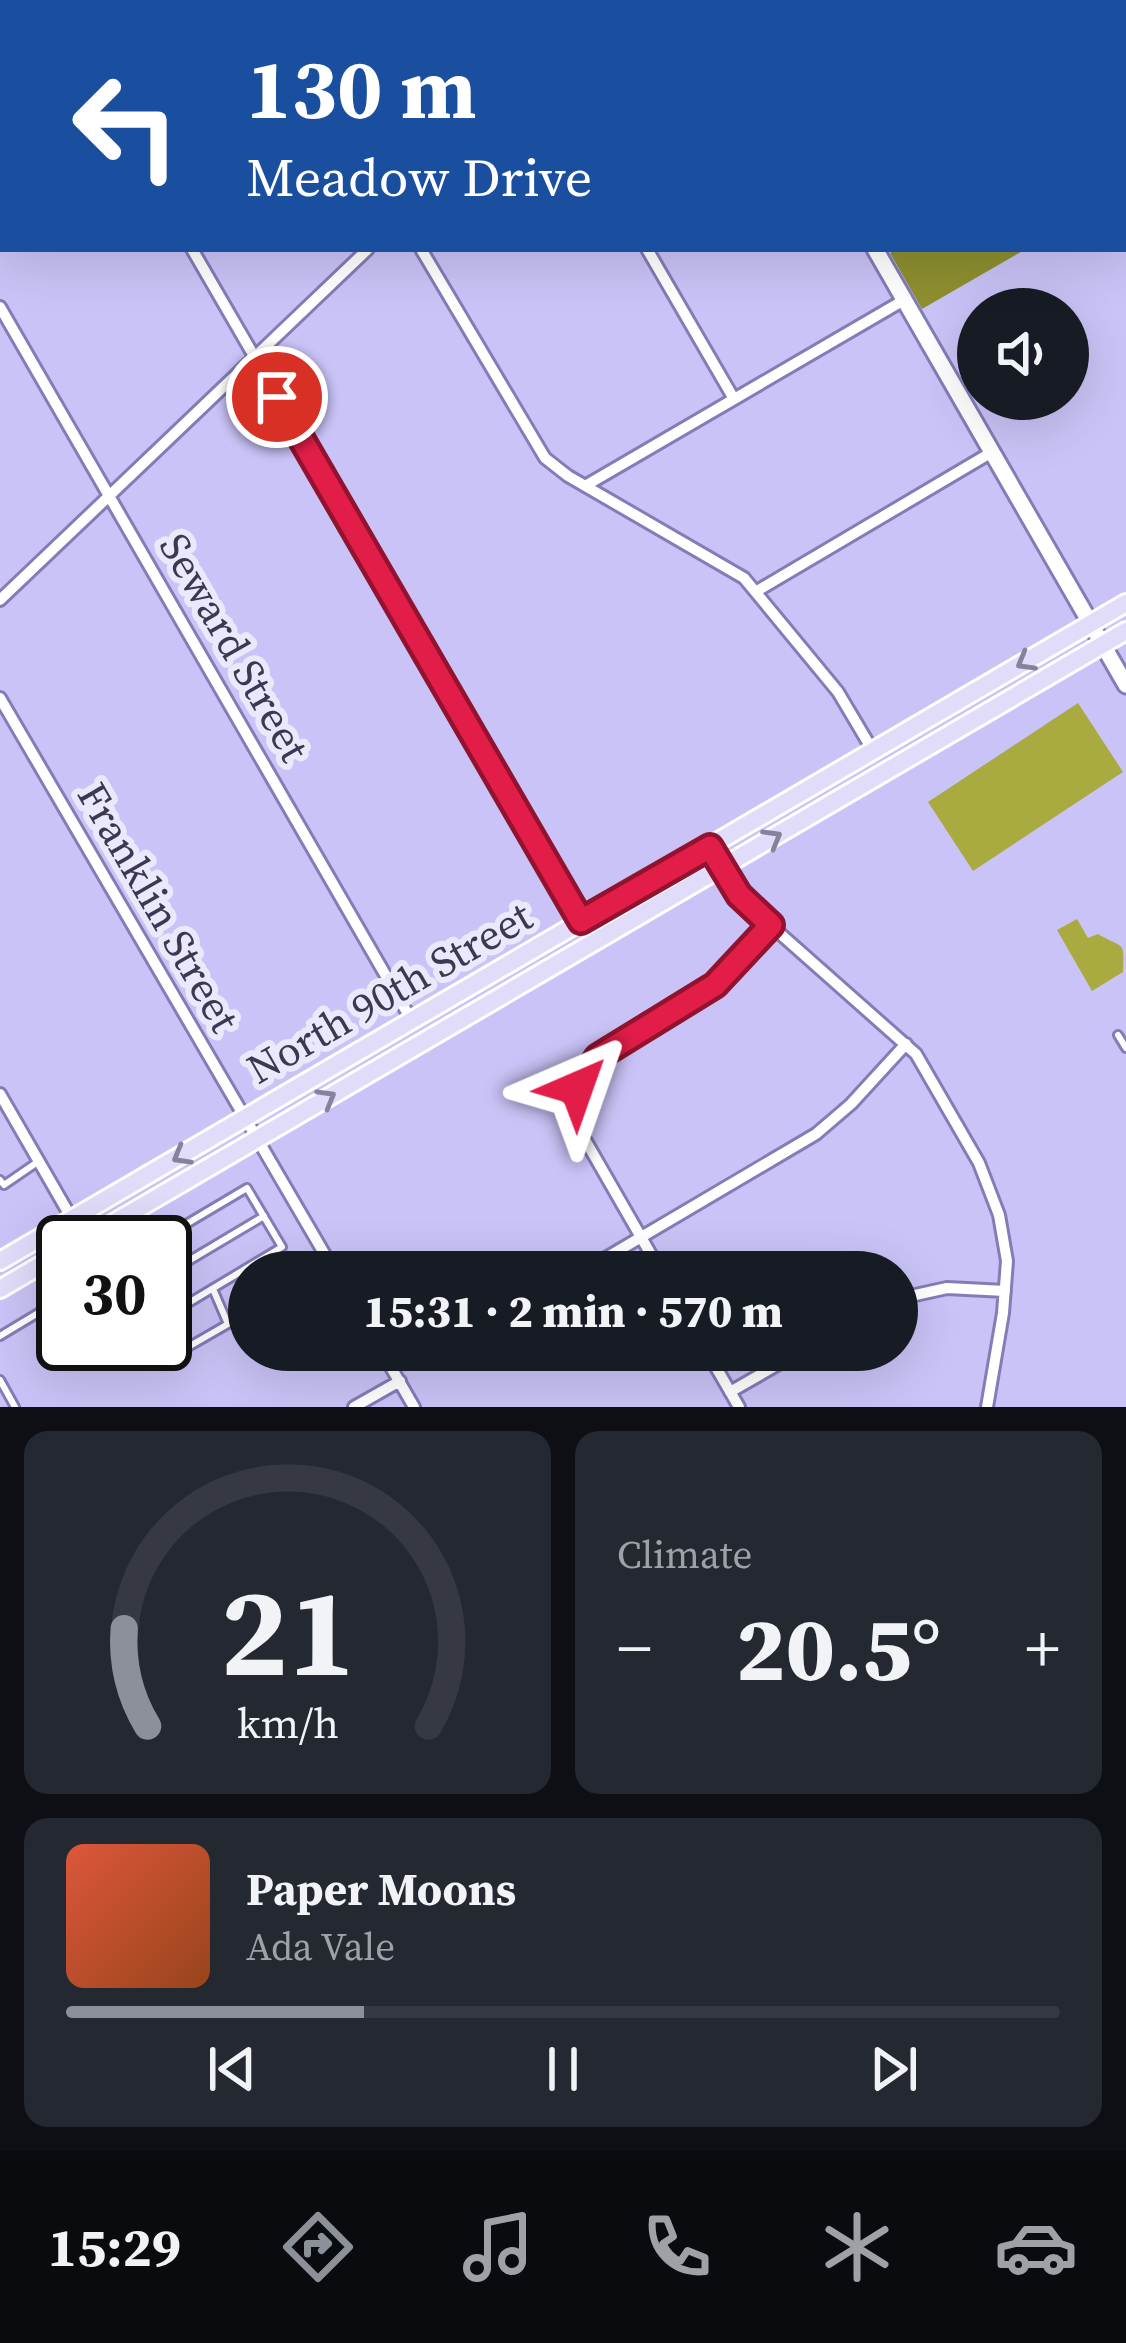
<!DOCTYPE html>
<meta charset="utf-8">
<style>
body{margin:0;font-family:"Source Serif 4",serif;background:#242831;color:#f1f3f6;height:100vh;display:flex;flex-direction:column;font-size:45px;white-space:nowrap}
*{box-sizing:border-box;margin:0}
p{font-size:39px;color:#9ea1a6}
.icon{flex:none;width:66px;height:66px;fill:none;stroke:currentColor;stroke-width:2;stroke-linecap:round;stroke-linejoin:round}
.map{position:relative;height:1407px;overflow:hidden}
.details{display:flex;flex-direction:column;gap:24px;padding:24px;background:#0d0f14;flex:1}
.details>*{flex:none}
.top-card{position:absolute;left:0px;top:0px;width:1128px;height:252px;box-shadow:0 12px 48px #0002;background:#1a4fa0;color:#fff;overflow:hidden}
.fabs{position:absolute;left:957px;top:288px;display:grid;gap:24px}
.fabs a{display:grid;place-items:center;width:132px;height:132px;border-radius:50%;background:#171b24;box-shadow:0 12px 48px #0002;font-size:60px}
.speed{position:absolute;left:36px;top:1215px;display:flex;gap:24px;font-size:60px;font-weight:700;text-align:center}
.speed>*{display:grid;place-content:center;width:156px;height:156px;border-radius:50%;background:#171b24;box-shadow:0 12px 48px #0002;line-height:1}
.speed .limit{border:6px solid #111;border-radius:18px;background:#fff;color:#111}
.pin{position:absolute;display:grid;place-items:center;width:102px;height:102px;color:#fff;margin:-51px;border:6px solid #fff;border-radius:50%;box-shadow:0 3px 12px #0007}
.me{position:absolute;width:132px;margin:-66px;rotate:43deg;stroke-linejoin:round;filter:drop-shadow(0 0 9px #0008)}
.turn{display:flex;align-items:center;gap:42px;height:252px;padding:0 48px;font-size:54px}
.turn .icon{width:156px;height:156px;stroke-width:2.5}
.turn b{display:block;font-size:84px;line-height:102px}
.big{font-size:90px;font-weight:800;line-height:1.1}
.details .tile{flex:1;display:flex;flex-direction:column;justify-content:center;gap:18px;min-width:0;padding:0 42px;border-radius:24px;background:#242831}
.details .dial{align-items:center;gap:0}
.dial svg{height:312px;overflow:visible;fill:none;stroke:#363941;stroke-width:7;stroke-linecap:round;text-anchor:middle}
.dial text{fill:#f1f3f6;stroke:none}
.song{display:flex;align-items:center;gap:36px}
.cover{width:144px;height:144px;border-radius:18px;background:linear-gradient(135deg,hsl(10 70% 55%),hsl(20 70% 35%))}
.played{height:12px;border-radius:6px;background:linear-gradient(90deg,#8c9099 30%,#363941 30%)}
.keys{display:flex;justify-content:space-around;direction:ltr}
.heat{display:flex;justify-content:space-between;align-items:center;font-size:66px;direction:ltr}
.details .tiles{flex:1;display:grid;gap:24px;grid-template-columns:1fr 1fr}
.tile:last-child{grid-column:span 2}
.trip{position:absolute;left:228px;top:1251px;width:690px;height:120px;border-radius:60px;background:#171b24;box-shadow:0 12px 48px #0002;font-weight:800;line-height:120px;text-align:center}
.tab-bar{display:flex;height:192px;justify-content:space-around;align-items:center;background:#090b0e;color:#9ea1a6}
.tab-bar .icon{width:84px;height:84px}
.tab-bar .on{color:#8c9099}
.tab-bar b{font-size:54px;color:#f1f3f6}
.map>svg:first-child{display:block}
.green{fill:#a9ab41}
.forest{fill:#8d8f30}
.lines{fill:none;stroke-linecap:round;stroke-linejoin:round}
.lane-casing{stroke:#847cb7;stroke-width:12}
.street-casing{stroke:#847cb7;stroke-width:16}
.secondary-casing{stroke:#847cb7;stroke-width:21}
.primary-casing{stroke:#fff;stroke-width:22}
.lane{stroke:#fff;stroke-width:6}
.street{stroke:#fff;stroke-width:10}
.secondary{stroke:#fff;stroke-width:15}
.primary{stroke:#e0dcfa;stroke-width:16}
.oneway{stroke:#86829e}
.route-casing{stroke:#92132f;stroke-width:30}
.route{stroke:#e11d48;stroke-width:21}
.labels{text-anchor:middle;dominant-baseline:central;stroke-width:12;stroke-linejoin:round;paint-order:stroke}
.street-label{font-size:42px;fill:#3c3852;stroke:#eae9fc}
</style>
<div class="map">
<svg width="1126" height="1407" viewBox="0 0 1126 1407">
<rect width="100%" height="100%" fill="#c9c3f7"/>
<!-- green -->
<path class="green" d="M1078 703 1123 772 973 871 928 802Z
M1077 919 1088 938 1098 934C1125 950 1124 939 1123 972L1092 991 1057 930Z"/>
<!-- forest -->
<path class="forest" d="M898 249H1026L922 309 890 253Z"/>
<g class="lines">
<defs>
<path id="lane" d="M1125 194 1126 193
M1125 236 1126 238
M1118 1035 1126 1048
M0 1180 4 1185 39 1161
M156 1242 247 1188 282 1247 165 1317
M165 1275 264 1216
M0 1336 63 1298
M161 1344 169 1358 228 1324 213 1289
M0 1380 15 1407"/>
<path id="street" d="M276 0 278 3
M504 0 505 3
M1069 0 1071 3
M639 3 643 0
M993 3 998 0
M1125 97 1126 99
M192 249 594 943
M421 249 545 458 568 476 744 578 838 692 873 751
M647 249 734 399
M0 307 412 1021
M585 486 904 300
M757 591 992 452
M0 600 368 249
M0 698 335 1272
M710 847 750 907 916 1054 979 1163 999 1215 1007 1261 1003 1313 987 1407
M0 1094 72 1219
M582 1272 816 1134 851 1104 906 1044
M661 1272 580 1131 574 1105 577 1088 598 1057 715 985 771 925
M897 1299 947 1288 1005 1291
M381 1350 414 1407
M706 1350 739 1407
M730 1392 803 1350
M354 1407 400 1381"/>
<path id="secondary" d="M731 0 733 3
M69 3 72 0
M0 69 3 66
M875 249 1126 685"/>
<path id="primary" d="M81 1242 1126 631
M0 1261 1126 603
M0 1289 63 1252"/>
</defs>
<!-- lane casing -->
<use href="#lane" class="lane-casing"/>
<!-- street casing -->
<use href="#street" class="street-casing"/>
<!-- secondary casing -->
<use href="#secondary" class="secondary-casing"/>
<!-- primary casing -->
<use href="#primary" class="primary-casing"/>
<!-- lane -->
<use href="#lane" class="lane"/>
<!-- street -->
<use href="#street" class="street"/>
<!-- secondary -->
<use href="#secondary" class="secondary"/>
<!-- primary -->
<use href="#primary" class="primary"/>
</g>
<!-- one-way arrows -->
<defs><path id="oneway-chevron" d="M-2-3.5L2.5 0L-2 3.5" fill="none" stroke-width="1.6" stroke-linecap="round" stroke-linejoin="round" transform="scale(3)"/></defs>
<g class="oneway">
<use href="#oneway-chevron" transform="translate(1025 662) rotate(150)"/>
<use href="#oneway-chevron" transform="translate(773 838) rotate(-30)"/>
<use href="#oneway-chevron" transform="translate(327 1098) rotate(-30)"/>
<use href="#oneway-chevron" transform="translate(181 1156) rotate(150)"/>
</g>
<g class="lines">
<defs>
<path id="route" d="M277 397 581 921 710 847 739 895 771 925 715 985 598 1057 577 1088"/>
</defs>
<!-- route casing -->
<use href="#route" class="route-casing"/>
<!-- route -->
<use href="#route" class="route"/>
</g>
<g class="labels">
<!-- street labels -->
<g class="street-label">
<text transform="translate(235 647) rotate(60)">Seward Street</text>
<text transform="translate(159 907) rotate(60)">Franklin Street</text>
<text transform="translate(389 992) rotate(-30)">North 90th Street</text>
</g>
</g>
</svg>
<div class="fabs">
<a><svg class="icon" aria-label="sound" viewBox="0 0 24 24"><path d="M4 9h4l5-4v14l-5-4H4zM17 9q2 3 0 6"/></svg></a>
</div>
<div class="speed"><div class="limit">30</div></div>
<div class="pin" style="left:277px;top:397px;background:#d93025"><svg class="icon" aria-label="arrive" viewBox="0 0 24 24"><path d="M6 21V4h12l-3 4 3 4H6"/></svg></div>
<svg class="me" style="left:577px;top:1088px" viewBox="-20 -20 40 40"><path d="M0-17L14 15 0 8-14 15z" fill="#e11d48" stroke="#fff" stroke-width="4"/></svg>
<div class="trip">15:31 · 2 min · 570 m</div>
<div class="top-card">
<div class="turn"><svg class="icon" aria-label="left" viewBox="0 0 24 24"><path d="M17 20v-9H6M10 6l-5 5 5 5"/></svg><div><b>130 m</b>Meadow Drive</div></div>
</div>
</div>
<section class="details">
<div class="tiles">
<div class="tile dial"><svg viewBox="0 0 100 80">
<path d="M14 69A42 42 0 1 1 86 69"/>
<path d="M14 69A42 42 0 0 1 8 44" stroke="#8c9099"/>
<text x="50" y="56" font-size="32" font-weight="700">21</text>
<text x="50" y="72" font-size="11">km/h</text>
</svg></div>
<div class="tile"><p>Climate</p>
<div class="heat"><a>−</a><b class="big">20.5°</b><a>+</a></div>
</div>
<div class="tile">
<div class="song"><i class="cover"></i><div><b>Paper Moons</b><p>Ada Vale</p></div></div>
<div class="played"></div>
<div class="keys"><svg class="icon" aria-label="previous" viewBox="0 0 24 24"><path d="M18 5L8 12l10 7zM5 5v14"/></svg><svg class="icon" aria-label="pause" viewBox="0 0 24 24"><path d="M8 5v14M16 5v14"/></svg><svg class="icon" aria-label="next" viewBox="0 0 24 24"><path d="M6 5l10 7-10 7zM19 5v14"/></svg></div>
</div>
</div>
</section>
<nav class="tab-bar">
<b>15:29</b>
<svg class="icon on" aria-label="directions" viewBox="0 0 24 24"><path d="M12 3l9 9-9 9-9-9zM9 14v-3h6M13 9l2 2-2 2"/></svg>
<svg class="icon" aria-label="music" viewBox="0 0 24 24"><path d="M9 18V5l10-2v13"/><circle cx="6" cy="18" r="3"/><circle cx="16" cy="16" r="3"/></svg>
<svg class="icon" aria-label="phone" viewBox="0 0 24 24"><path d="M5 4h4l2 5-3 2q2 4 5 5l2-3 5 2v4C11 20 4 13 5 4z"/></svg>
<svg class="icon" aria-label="climate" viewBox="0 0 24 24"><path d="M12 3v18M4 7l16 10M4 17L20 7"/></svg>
<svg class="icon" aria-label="car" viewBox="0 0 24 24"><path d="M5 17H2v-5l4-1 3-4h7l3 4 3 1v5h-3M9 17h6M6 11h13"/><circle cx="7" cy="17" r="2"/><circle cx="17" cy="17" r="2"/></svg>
</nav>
